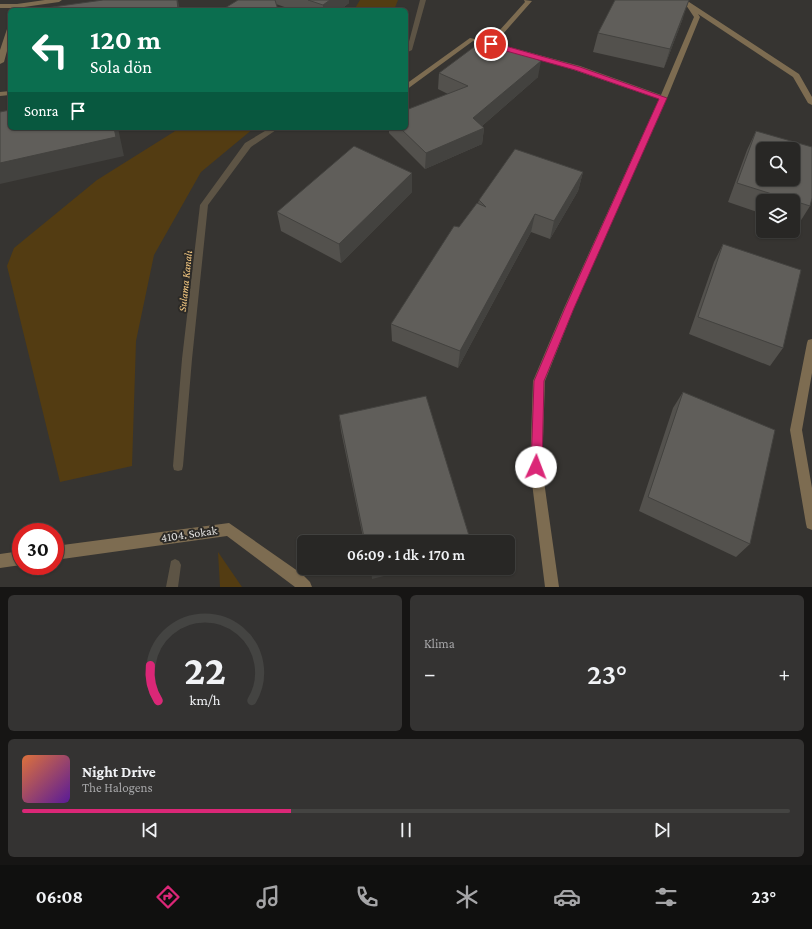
<!DOCTYPE html>
<html lang="tr">
<meta charset="utf-8">
<style>
body{margin:0;font-family:"Crimson Pro",serif;background:#343332;color:#f1f3f6;height:100vh;display:flex;flex-direction:column;font-size:15px;white-space:nowrap}
*{box-sizing:border-box;margin:0}
p{font-size:13px;color:#a5a5a7}
.icon{flex:none;width:22px;height:22px;fill:none;stroke:currentColor;stroke-width:2;stroke-linecap:round;stroke-linejoin:round}
.map{position:relative;height:587px;overflow:hidden}
.panel{display:flex;flex-direction:column;gap:8px;padding:8px;background:#161514;flex:1}
.panel>*{flex:none}
.hud{position:absolute;left:8px;top:8px;width:400px;height:122px;border-radius:6px;box-shadow:0 1px 3px #0004,0 0 0 1px #444442;background:#0b6e4f;color:#fff;overflow:hidden}
.fabs{position:absolute;left:756px;top:142px;display:grid;gap:8px}
.fabs a{display:grid;place-items:center;width:44px;height:44px;border-radius:6px;background:#282725;box-shadow:0 1px 3px #0004,0 0 0 1px #444442;font-size:20px}
.speed{position:absolute;left:12px;top:523px;display:flex;gap:8px;font-size:20px;font-weight:700;text-align:center}
.speed>*{display:grid;place-content:center;width:52px;height:52px;border-radius:50%;background:#282725;box-shadow:0 1px 3px #0004,0 0 0 1px #444442;line-height:1}
.speed .limit{border:6px solid #d22;background:#fff;color:#111}
.pin{position:absolute;display:grid;place-items:center;width:34px;height:34px;color:#fff;margin:-17px;border:2px solid #fff;border-radius:50%;box-shadow:0 1px 4px #0007}
.me{position:absolute;width:44px;margin:-22px;rotate:2deg;stroke-linejoin:round;filter:drop-shadow(0 0 3px #0008)}
.turn{display:flex;align-items:center;gap:14px;height:84px;padding:0 16px;font-size:18px}
.turn .icon{width:52px;height:52px;stroke-width:2.5}
.turn b{display:block;font-size:28px;line-height:34px}
.then{display:flex;align-items:center;height:38px;padding:0 16px;background:#0003;gap:8px;font-size:15px}
.big{font-size:30px;font-weight:600;line-height:1.1}
.panel .widget{flex:1;display:flex;flex-direction:column;justify-content:center;gap:6px;min-width:0;padding:0 14px;border-radius:6px;background:#343332}
.panel .dial{align-items:center;gap:0}
.dial svg{height:104px;overflow:visible;fill:none;stroke:#444442;stroke-width:7;stroke-linecap:round;text-anchor:middle}
.dial text{fill:#f1f3f6;stroke:none}
.song{display:flex;align-items:center;gap:12px}
.cover{width:48px;height:48px;border-radius:6px;background:linear-gradient(135deg,hsl(20 70% 55%),hsl(270 70% 35%))}
.played{height:4px;border-radius:2px;background:linear-gradient(90deg,#db2777 35%,#444442 35%)}
.keys{display:flex;justify-content:space-around;direction:ltr}
.heat{display:flex;justify-content:space-between;align-items:center;font-size:22px;direction:ltr}
.panel .tiles{flex:1;display:grid;gap:8px;grid-template-columns:1fr 1fr}
.widget:last-child{grid-column:span 2}
.trip{position:absolute;left:297px;top:535px;width:218px;height:40px;border-radius:6px;background:#282725;box-shadow:0 1px 3px #0004,0 0 0 1px #444442;font-weight:600;line-height:40px;text-align:center}
.dock{display:flex;height:64px;justify-content:space-around;align-items:center;background:#10100f;color:#a5a5a7}
.dock .icon{width:28px;height:28px}
.dock .active{color:#db2777}
.dock b{font-size:18px;color:#f1f3f6}
.map>svg:first-child{display:block}
.green{fill:#533c12}
.lines{fill:none;stroke-linecap:round;stroke-linejoin:round}
.stream{fill:#5d5445;fill-rule:evenodd}
.minor{fill:#7d6c51;fill-rule:evenodd}
.wall{fill:#53514d}
.shaded-wall{fill:#43423f}
.building{fill:#605e5a;stroke:#43423f;fill-rule:evenodd}
.route{fill:#db2777;stroke:#8e194d}
.labels{text-anchor:middle;dominant-baseline:central;stroke-width:4;stroke-linejoin:round;paint-order:stroke}
.water-label{font-size:11px;font-style:italic;fill:#fdcf85;stroke:#2c2a27}
.near-street-label{font-size:12px;fill:#e2e1df;stroke:#2c2a27}
</style>
<div class="map">
<svg width="812" height="587" viewBox="0 0 812 587">
<rect width="100%" height="100%" fill="#363431"/>
<!-- green -->
<path class="green" d="M360 0H398L394 10H354Z
M180 128H254L201 172 154 255 136 341 132 466 60 482 7 266 14 248 97 180Z
M218 552 242 587H220Z"/>
<g class="lines">
<!-- stream -->
<path class="stream" d="M420 0H426L412 50 406 53Z
M270 128H279L251 147 208 205 192 359 183 466 182 470 178 471 174 470 173 466 182 359 200 205 245 143Z
M175 559 179 561 181 565 178 587H166L171 561Z"/>
<!-- minor -->
<path class="minor" d="M45 0H62L59 2 17 8H0V4H17Z
M524 0 532 1 495 43V46L473 41 406 90V84L470 38 489 42 525 2Z
M679 0H686L799 74 812 97V105L808 103 793 77 698 14 700 17 667 98 574 308 545 381 542 467 559 587H545L530 467 533 381 564 308 659 99 574 70 505 49 509 47 580 66 661 95 694 17 686 5Z
M10 27V40L4 62 0 64V50L7 29Z
M10 91V95L0 96V92Z
M812 339V373L802 430 812 488V530L807 528 806 524 790 430 807 343 808 340Z
M229 523 302 574 310 582 312 587H295L227 536 55 560V546Z
M21 551V565L0 568V554Z"/>
</g>
<!-- wall -->
<path class="wall" d="M238 0H349V3L340 10H293L276 4Z
M683 18 664 68 593 52 598 33Z
M439 73 538 77 482 126 484 128 482 144 425 169 389 133V128H406L448 94 438 89Z
M756 131 810 206 798 225 793 223V201H763V214L728 202 747 150Z
M583 172 578 191 550 239 531 232 458 368 392 341 391 324 459 227 478 203 479 200Z
M412 192 341 263 281 231 277 212Z
M723 244 783 348 770 366 689 334 714 262Z
M683 392 750 544 736 557 639 511 673 408Z
M339 415 471 542H364L341 431Z"/>
<!-- shaded-wall -->
<path class="shaded-wall" d="M177 0H178L180 10H178Z
M330 0H349V3L340 10H323V5Z
M689 0 683 18 664 68 670 49Z
M541 61 538 77 475 132 484 128 482 144 425 169 426 153Z
M114 128H118L124 156 0 184V163Z
M583 172 578 191 550 239 554 221Z
M412 173V192L341 263 339 244Z
M535 214 531 232 458 368 460 351Z
M371 568H416L372 579Z"/>
<!-- building -->
<path class="building" d="M103 0H177L178 10H31Z
M238 0H275L278 10H213L225 8Z
M308 0H330L323 5Z
M615 0H689L670 49 598 33Z
M486 38 541 61 473 118 484 128 426 153 400 128H406V110L468 86 439 73Z
M10 110V128H114L116 137 0 163V112Z
M756 131 812 147V198L810 206 737 183ZM763 149H793V179H763Z
M354 146 412 173 339 244 277 212Z
M515 149 583 172 554 221 535 214 460 351 391 324 454 226 459 227 477 203 486 207 479 200Z
M723 244 801 270 783 348 698 317Z
M683 392 775 430 750 544 648 497Z
M426 396 471 542H365L339 415Z"/>
<!-- route -->
<path class="route" d="M491 42 580 67 667 98 574 308 544 381 542 467 540 471 536 472 532 471 531 467 534 381 565 308 659 99 575 70 488 46V43Z"/>
<g class="labels">
<!-- water labels -->
<g class="water-label">
<text transform="translate(185 281) rotate(-84)">Sulama Kanalı</text>
</g>
<!-- near-street labels -->
<g class="near-street-label">
<text transform="translate(189 534) rotate(-8)">4104. Sokak</text>
</g>
</g>
</svg>
<div class="fabs">
<a><svg class="icon" aria-label="search" viewBox="0 0 24 24"><circle cx="10" cy="10" r="6"/><path d="M15 15l6 6"/></svg></a>
<a><svg class="icon" aria-label="layers" viewBox="0 0 24 24"><path d="M12 4l9 5-9 5-9-5zM3 14l9 5 9-5"/></svg></a>
</div>
<div class="speed"><div class="limit">30</div></div>
<div class="pin" style="left:491px;top:44px;background:#d93025"><svg class="icon" aria-label="arrive" viewBox="0 0 24 24"><path d="M6 21V4h12l-3 4 3 4H6"/></svg></div>
<svg class="me" style="left:536px;top:467px" viewBox="-20 -20 40 40"><circle r="19" fill="#fff"/><path d="M0-13L10 11 0 6-10 11z" fill="#db2777"/></svg>
<div class="trip">06:09 · 1 dk · 170 m</div>
<div class="hud">
<div class="turn"><svg class="icon" aria-label="left" viewBox="0 0 24 24"><path d="M17 20v-9H6M10 6l-5 5 5 5"/></svg><div><b>120 m</b>Sola dön</div></div>
<div class="then">Sonra<svg class="icon" aria-label="arrive" viewBox="0 0 24 24"><path d="M6 21V4h12l-3 4 3 4H6"/></svg></div>
</div>
</div>
<section class="panel">
<div class="tiles">
<div class="widget dial"><svg viewBox="0 0 100 80">
<path d="M14 69A42 42 0 1 1 86 69"/>
<path d="M14 69A42 42 0 0 1 8 42" stroke="#db2777"/>
<text x="50" y="56" font-size="32" font-weight="700">22</text>
<text x="50" y="72" font-size="11">km/h</text>
</svg></div>
<div class="widget"><p>Klima</p>
<div class="heat"><a>−</a><b class="big">23°</b><a>+</a></div>
</div>
<div class="widget">
<div class="song"><i class="cover"></i><div><b>Night Drive</b><p>The Halogens</p></div></div>
<div class="played"></div>
<div class="keys"><svg class="icon" aria-label="previous" viewBox="0 0 24 24"><path d="M18 5L8 12l10 7zM5 5v14"/></svg><svg class="icon" aria-label="pause" viewBox="0 0 24 24"><path d="M8 5v14M16 5v14"/></svg><svg class="icon" aria-label="next" viewBox="0 0 24 24"><path d="M6 5l10 7-10 7zM19 5v14"/></svg></div>
</div>
</div>
</section>
<nav class="dock">
<b>06:08</b>
<svg class="icon active" aria-label="directions" viewBox="0 0 24 24"><path d="M12 3l9 9-9 9-9-9zM9 14v-3h6M13 9l2 2-2 2"/></svg>
<svg class="icon" aria-label="music" viewBox="0 0 24 24"><path d="M9 18V5l10-2v13"/><circle cx="6" cy="18" r="3"/><circle cx="16" cy="16" r="3"/></svg>
<svg class="icon" aria-label="phone" viewBox="0 0 24 24"><path d="M5 4h4l2 5-3 2q2 4 5 5l2-3 5 2v4C11 20 4 13 5 4z"/></svg>
<svg class="icon" aria-label="climate" viewBox="0 0 24 24"><path d="M12 3v18M4 7l16 10M4 17L20 7"/></svg>
<svg class="icon" aria-label="car" viewBox="0 0 24 24"><path d="M5 17H2v-5l4-1 3-4h7l3 4 3 1v5h-3M9 17h6M6 11h13"/><circle cx="7" cy="17" r="2"/><circle cx="17" cy="17" r="2"/></svg>
<svg class="icon" aria-label="filters" viewBox="0 0 24 24"><path d="M4 7h16M4 17h16"/><circle cx="9" cy="7" r="2"/><circle cx="15" cy="17" r="2"/></svg>
<b>23°</b>
</nav>
